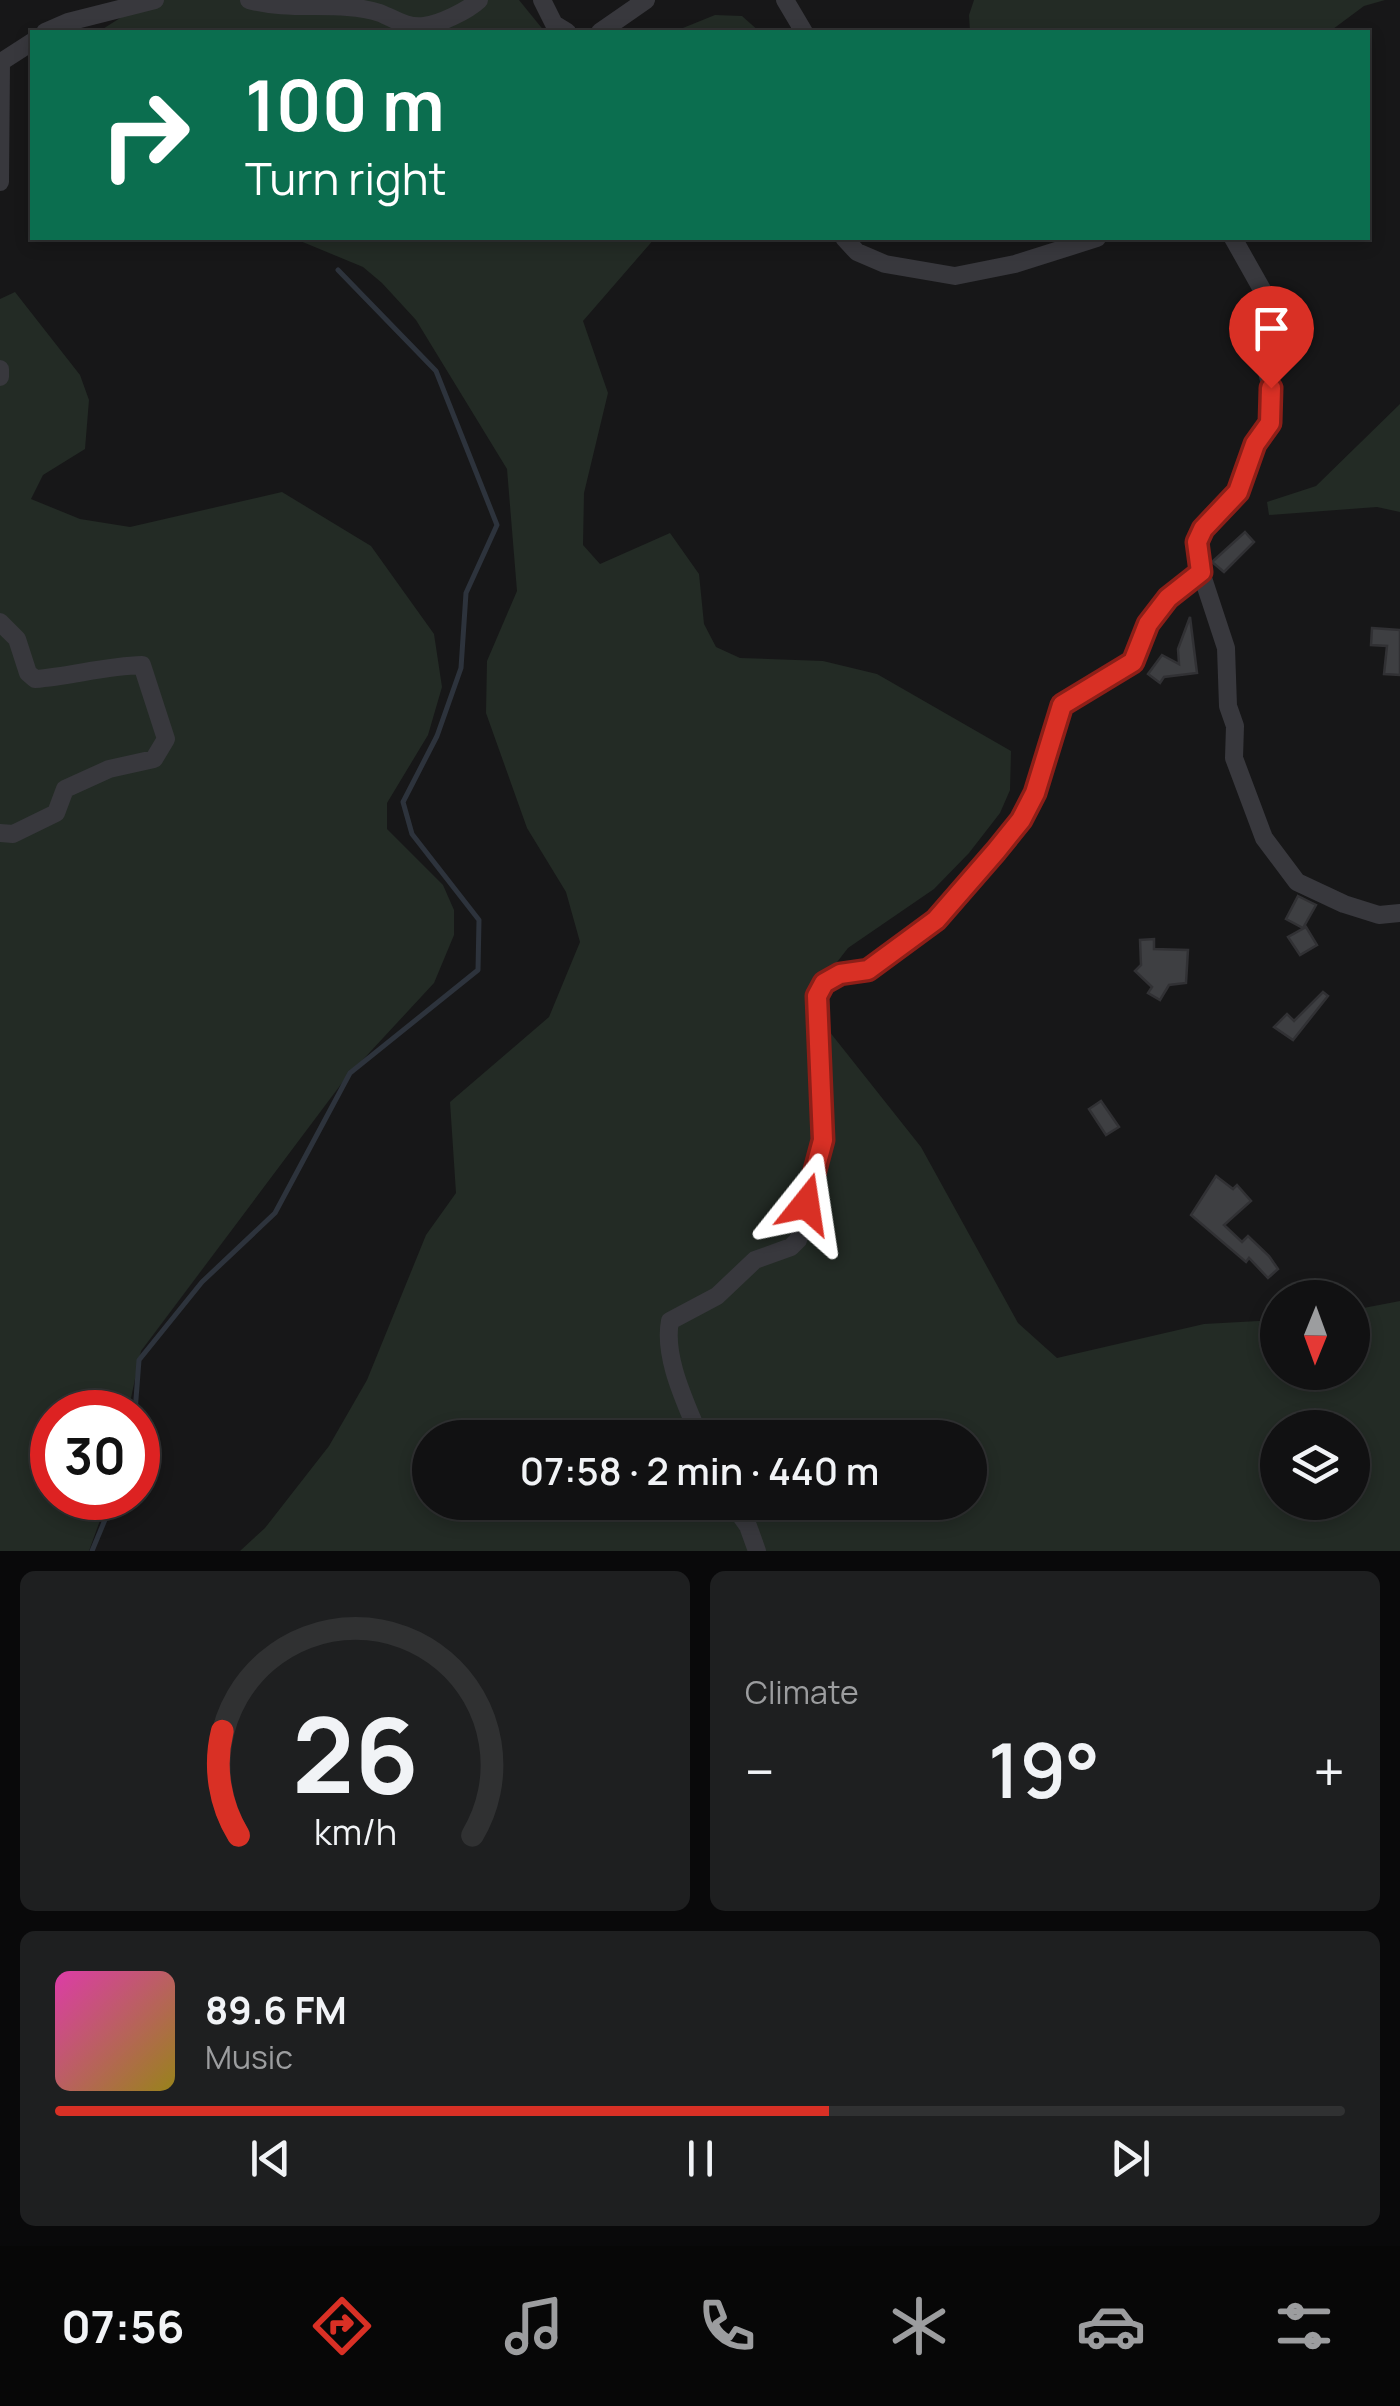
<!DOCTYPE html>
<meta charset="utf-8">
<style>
body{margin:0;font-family:Manrope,sans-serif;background:#1e1f20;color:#f1f3f6;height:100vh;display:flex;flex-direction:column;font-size:38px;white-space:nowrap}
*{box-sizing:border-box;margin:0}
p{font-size:32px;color:#9c9d9f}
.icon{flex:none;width:55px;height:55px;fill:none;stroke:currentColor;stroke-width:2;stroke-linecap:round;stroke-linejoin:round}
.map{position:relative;height:1551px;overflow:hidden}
.details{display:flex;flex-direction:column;gap:20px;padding:20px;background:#09090a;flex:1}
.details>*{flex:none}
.top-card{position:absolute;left:30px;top:30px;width:1340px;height:210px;border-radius:0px;box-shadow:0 5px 15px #0003,0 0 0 2px #303132;background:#0b6e4f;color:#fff;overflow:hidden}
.needle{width:65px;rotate:181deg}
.controls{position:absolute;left:1260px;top:1280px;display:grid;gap:20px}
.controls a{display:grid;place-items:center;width:110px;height:110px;border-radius:50%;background:#111112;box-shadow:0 5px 15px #0003,0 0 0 2px #303132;font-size:50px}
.speed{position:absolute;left:30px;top:1390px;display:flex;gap:20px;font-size:50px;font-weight:700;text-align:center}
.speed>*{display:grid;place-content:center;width:130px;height:130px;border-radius:50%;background:#111112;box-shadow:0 5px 15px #0003,0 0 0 2px #303132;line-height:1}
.speed .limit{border:15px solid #d22;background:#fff;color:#111}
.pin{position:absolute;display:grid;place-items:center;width:85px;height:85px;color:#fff;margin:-102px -42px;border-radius:50% 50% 50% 0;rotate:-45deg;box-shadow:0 0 10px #0007}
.pin .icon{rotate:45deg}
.me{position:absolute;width:110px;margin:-55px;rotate:15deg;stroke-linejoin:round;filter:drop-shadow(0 0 8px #0008)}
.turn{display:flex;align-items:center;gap:35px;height:210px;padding:0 50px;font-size:45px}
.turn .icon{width:130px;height:130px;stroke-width:2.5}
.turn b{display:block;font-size:70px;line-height:85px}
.big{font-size:75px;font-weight:600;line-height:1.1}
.details .card{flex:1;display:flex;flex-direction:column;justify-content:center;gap:15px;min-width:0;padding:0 35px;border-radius:15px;background:#1e1f20}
.details .dial{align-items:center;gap:0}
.dial svg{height:260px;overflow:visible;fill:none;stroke:#303132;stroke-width:7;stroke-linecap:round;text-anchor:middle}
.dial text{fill:#f1f3f6;stroke:none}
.song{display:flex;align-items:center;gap:30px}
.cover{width:120px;height:120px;border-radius:15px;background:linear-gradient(135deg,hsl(320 70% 55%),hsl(50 70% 35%))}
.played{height:10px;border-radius:5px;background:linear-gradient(90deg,#d93025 60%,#303132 60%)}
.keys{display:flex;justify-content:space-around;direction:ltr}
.heat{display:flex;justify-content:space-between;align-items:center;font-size:55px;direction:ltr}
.details .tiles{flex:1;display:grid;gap:20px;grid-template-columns:1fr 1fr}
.card:last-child{grid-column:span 2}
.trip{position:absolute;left:412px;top:1420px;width:575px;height:100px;border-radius:50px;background:#111112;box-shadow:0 5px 15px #0003,0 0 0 2px #303132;font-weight:600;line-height:100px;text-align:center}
.menu{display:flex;height:160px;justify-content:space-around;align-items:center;background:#070707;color:#9c9d9f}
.menu .icon{width:70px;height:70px}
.menu .current{color:#d93025}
.menu b{font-size:45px;color:#f1f3f6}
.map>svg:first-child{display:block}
.green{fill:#232b25;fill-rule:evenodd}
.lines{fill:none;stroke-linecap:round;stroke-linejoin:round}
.stream{stroke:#2d333c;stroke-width:5}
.building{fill:#3e3f42;stroke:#313134;stroke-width:2.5}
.street{stroke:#38383d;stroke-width:18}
.route-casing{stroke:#8d1f18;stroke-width:25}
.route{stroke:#d93025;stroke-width:18}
</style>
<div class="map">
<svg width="1400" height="1551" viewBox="0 0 1400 1551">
<rect width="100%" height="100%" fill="#171718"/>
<!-- green -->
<path class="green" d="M140 0H519L545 32H98L139 6Z
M974 0H1385L1364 6 1329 32H970L969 15Z
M715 15 742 16 760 32H673Z
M293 238H655L583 321 608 393 584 493 583 545 600 564 670 533 699 574 704 624 716 647 740 658 823 661 877 674 1011 751 1010 790 1000 813 969 853 934 889 848 948 806 1002 921 1147 1018 1323 1057 1358 1204 1324 1277 1320 1278 1372H1352L1353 1310 1400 1301V1551H240L265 1528 329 1446 367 1380 426 1235 456 1193 450 1102 549 1017 580 942 566 892 527 828 486 713 487 661 517 591 507 469 416 320 382 283 363 267ZM1278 1428H1352V1502H1278ZM430 1438H970V1502H430Z
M15 292 80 375 89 400 85 449 43 475 31 499 80 519 130 527 282 492 371 546 434 634 442 687 428 735 387 803V829L443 885 454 910V935L434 983 345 1079 141 1351 128 1412H52V1498H108L89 1551H0V299Z
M1400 404V512L1377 507 1269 515 1267 502 1316 486Z"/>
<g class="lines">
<!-- stream -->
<path class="stream" d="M135 1412 139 1360 202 1282 275 1213 350 1073 478 970 479 920 412 834 403 802 437 736 461 668 466 593 497 525 436 371 338 270
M92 1551 114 1498"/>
</g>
<!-- building -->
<path class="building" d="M1245 532 1254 542 1224 572 1212 562Z
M1190 617 1197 673 1164 677 1160 683 1148 674 1162 655 1179 664 1178 649Z
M1372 628 1400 630V675L1384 674 1387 646 1371 645Z
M1298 896 1316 905 1303 928 1286 919Z
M1306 927 1317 945 1300 955 1288 937Z
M1154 939V949L1188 950 1186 983 1169 985 1160 1000 1148 993 1152 987 1135 971 1141 965 1140 940Z
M1323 992 1328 996 1293 1040 1274 1027 1287 1014 1294 1021Z
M1101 1101 1119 1127 1106 1135 1089 1109Z
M1216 1176 1233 1189 1237 1185 1251 1201 1224 1225 1242 1242 1248 1236 1269 1256 1278 1269 1268 1278 1249 1258 1246 1262 1191 1215Z"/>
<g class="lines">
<!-- street -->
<path class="street" d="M249 0C292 12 339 0 380 13 395 19 406 28 424 26 440 24 467 11 479 0
M542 0 554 24 567 32
M785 0 804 32
M45 32 68 22 155 0
M600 32 646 0
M0 182 1 62 32 42
M844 238 857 252 885 264 955 276 1015 264 1097 238
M1233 238 1264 293 1267 319 1265 364 1271 388 1270 423 1255 444 1238 491 1203 529 1197 542 1201 572 1226 648 1228 706 1235 726 1234 758 1264 838 1297 882 1344 904 1379 915 1400 913
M0 369V377
M0 622 17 639 28 673 35 679C72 676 105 666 142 665L166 739 154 759 109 769 65 789 56 813 13 834 0 833
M700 1438C686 1403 663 1358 670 1321L717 1296 755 1260 791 1247 798 1240 823 1140 817 996 825 983 840 974 868 970 935 920 996 851 1021 820 1035 793 1061 705 1120 673 1133 662 1148 624 1168 599 1201 572
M731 1502 748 1526 757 1551"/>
</g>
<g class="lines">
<defs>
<path id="route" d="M806 1204 823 1140 817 996 824 983 840 974 868 970 936 920 996 851 1021 820 1035 793 1062 705 1133 662 1148 624 1168 598 1201 572 1197 542 1203 529 1238 492 1255 444 1270 423 1271 388"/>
</defs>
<!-- route casing -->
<use href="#route" class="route-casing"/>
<!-- route -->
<use href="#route" class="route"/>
</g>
</svg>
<div class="controls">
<a><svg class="needle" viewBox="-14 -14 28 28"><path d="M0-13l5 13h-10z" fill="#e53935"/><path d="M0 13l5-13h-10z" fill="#9c9d9f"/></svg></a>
<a><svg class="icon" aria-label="layers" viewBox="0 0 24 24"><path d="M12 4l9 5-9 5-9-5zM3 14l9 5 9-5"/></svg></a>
</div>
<div class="speed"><div class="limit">30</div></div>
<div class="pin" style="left:1271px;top:388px;background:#d93025"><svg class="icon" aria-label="arrive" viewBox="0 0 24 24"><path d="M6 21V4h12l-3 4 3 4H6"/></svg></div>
<svg class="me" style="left:806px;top:1204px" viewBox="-20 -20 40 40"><path d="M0-17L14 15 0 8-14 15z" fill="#d93025" stroke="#fff" stroke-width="4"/></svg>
<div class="trip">07:58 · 2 min · 440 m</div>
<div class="top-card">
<div class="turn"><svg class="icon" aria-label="right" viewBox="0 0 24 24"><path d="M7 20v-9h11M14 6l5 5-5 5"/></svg><div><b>100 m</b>Turn right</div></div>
</div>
</div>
<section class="details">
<div class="tiles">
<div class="card dial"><svg viewBox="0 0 100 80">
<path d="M14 69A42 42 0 1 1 86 69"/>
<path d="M14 69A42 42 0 0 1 9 37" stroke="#d93025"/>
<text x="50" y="56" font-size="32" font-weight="700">26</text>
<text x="50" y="72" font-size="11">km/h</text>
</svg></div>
<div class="card"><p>Climate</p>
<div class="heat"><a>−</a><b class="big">19°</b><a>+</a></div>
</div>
<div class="card">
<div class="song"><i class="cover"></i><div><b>89.6 FM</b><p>Music</p></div></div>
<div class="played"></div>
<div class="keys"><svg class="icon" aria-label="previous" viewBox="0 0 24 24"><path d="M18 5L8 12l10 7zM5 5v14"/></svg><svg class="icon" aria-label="pause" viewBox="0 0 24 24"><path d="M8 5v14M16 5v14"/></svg><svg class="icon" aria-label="next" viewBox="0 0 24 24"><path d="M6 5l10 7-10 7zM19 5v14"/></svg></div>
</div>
</div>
</section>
<nav class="menu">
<b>07:56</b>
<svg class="icon current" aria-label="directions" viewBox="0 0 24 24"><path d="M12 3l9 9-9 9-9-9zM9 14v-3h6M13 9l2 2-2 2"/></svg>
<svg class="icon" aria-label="music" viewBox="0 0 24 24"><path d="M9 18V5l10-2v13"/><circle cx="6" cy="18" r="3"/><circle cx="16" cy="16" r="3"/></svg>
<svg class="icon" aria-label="phone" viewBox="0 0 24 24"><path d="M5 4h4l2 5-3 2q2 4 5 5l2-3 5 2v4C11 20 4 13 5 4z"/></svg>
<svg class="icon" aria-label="climate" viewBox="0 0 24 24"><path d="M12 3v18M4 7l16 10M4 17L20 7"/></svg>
<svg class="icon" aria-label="car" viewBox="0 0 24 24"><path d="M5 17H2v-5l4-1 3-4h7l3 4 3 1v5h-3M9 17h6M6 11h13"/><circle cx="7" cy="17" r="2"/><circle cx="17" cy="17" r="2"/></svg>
<svg class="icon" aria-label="filters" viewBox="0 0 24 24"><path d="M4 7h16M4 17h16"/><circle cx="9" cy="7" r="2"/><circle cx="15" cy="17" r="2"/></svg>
</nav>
